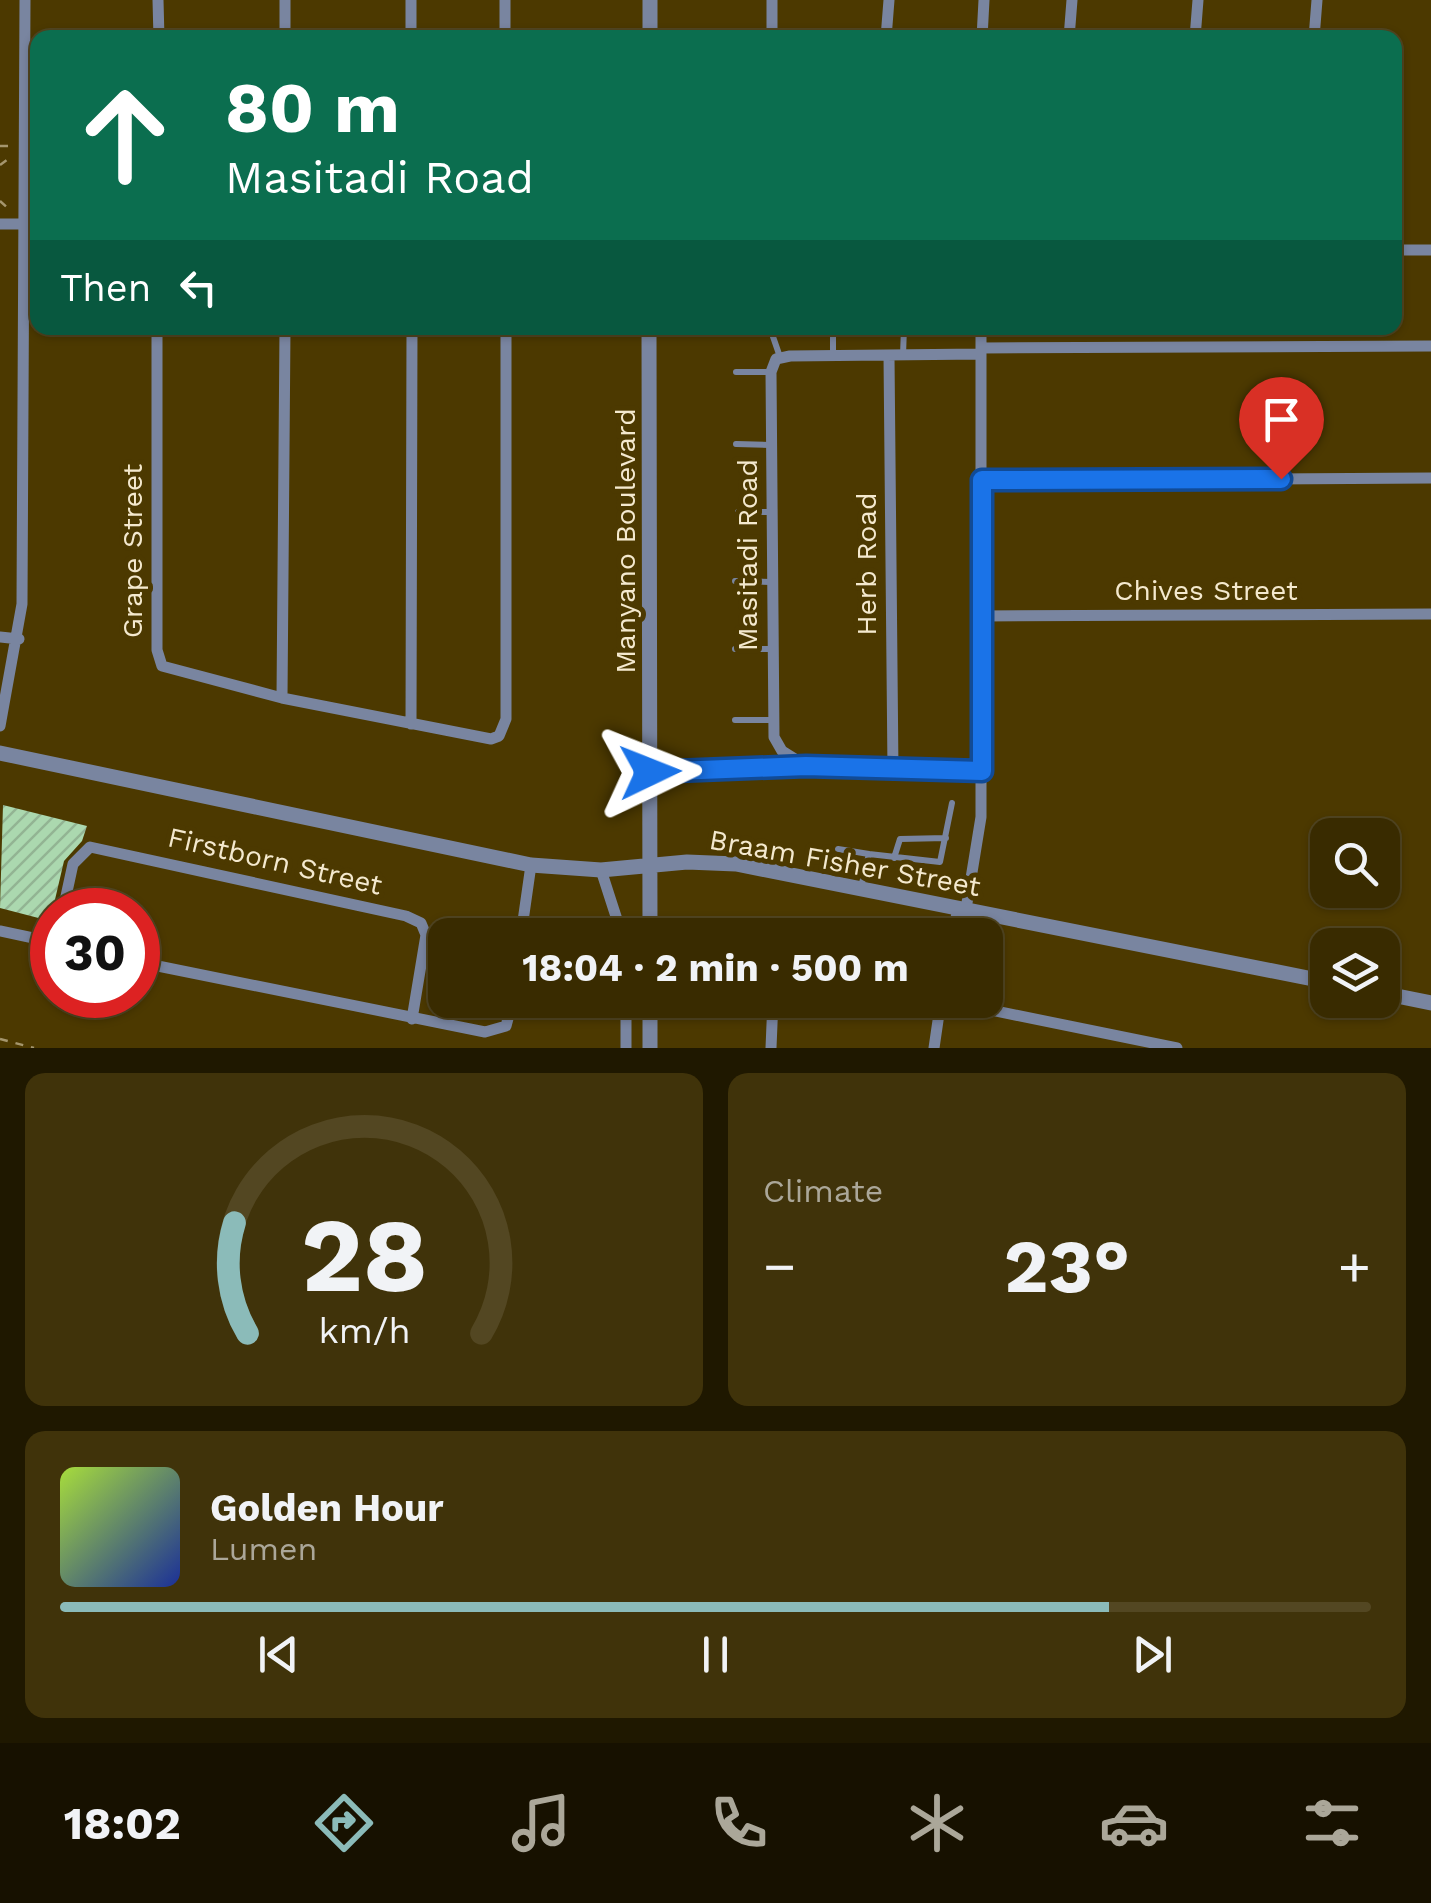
<!DOCTYPE html>
<meta charset="utf-8">
<style>
body{margin:0;font-family:"Work Sans",sans-serif;background:#40330a;color:#f1f3f6;height:100vh;display:flex;flex-direction:column;font-size:38px;white-space:nowrap}
*{box-sizing:border-box;margin:0}
p{font-size:32px;color:#aba799}
.icon{flex:none;width:55px;height:55px;fill:none;stroke:currentColor;stroke-width:2;stroke-linecap:round;stroke-linejoin:round}
.map{position:relative;height:1048px;overflow:hidden}
.drawer{display:flex;flex-direction:column;gap:25px;padding:25px;background:#1f1800;flex:1}
.drawer>*{flex:none}
.guide{position:absolute;left:30px;top:30px;width:1372px;height:305px;border-radius:20px;box-shadow:0 2px 8px #0004,0 0 0 2px #534722;background:#0b6e4f;color:#fff;overflow:hidden}
.tools{position:absolute;left:1310px;top:818px;display:grid;gap:20px}
.tools a{display:grid;place-items:center;width:90px;height:90px;border-radius:20px;background:#392b00;box-shadow:0 2px 8px #0004,0 0 0 2px #534722;font-size:50px}
.speed{position:absolute;left:30px;top:888px;display:flex;gap:20px;font-size:50px;font-weight:700;text-align:center}
.speed>*{display:grid;place-content:center;width:130px;height:130px;border-radius:50%;background:#392b00;box-shadow:0 2px 8px #0004,0 0 0 2px #534722;line-height:1}
.speed .limit{border:15px solid #d22;background:#fff;color:#111}
.pin{position:absolute;display:grid;place-items:center;width:85px;height:85px;color:#fff;margin:-102px -42px;border-radius:50% 50% 50% 0;rotate:-45deg;box-shadow:0 0 10px #0007}
.pin .icon{rotate:45deg}
.me{position:absolute;width:110px;margin:-55px;rotate:88deg;stroke-linejoin:round;filter:drop-shadow(0 0 8px #0008)}
.turn{display:flex;align-items:center;gap:35px;height:210px;padding:0 30px;font-size:45px}
.turn .icon{width:130px;height:130px;stroke-width:2.5}
.turn b{display:block;font-size:70px;line-height:85px}
.then{display:flex;align-items:center;height:95px;padding:0 30px;background:#0003;gap:20px;font-size:38px}
.big{font-size:75px;font-weight:700;line-height:1.1}
.drawer .widget{flex:1;display:flex;flex-direction:column;justify-content:center;gap:15px;min-width:0;padding:0 35px;border-radius:20px;background:#40330a}
.drawer .dial{align-items:center;gap:0}
.dial svg{height:260px;overflow:visible;fill:none;stroke:#534722;stroke-width:7;stroke-linecap:round;text-anchor:middle}
.dial text{fill:#f1f3f6;stroke:none}
.song{display:flex;align-items:center;gap:30px}
.cover{width:120px;height:120px;border-radius:15px;background:linear-gradient(135deg,hsl(80 70% 55%),hsl(230 70% 35%))}
.played{height:10px;border-radius:5px;background:linear-gradient(90deg,#8bbbb9 80%,#534722 80%)}
.keys{display:flex;justify-content:space-around;direction:ltr}
.heat{display:flex;justify-content:space-between;align-items:center;font-size:55px;direction:ltr}
.drawer .tiles{flex:1;display:grid;gap:25px;grid-template-columns:1fr 1fr}
.widget:last-child{grid-column:span 2}
.trip{position:absolute;left:428px;top:918px;width:575px;height:100px;border-radius:20px;background:#392b00;box-shadow:0 2px 8px #0004,0 0 0 2px #534722;font-weight:700;line-height:100px;text-align:center}
.menu{display:flex;height:160px;justify-content:space-around;align-items:center;background:#171100;color:#aba799}
.menu .icon{width:70px;height:70px}
.menu .active{color:#8bbbb9}
.menu b{font-size:45px;color:#f1f3f6}
.map>svg:first-child{display:block}
.building{fill:url(#building-hatch)}
.lines{fill:none;stroke-linecap:round;stroke-linejoin:round}
.path{stroke:#a5966d;stroke-width:2.5;stroke-dasharray:8 8;stroke-linecap:butt}
.service{stroke:#7985a0;stroke-width:6}
.minor{stroke:#7985a0;stroke-width:11}
.tertiary{stroke:#7985a0;stroke-width:15}
.route-casing{stroke:#114b97;stroke-width:25}
.route{stroke:#1a73e8;stroke-width:18}
.labels{text-anchor:middle;dominant-baseline:central;stroke-width:10;stroke-linejoin:round;paint-order:stroke}
.street-label{font-size:28px;fill:#f4e9ce;stroke:#4c3900}
</style>
<div class="map">
<svg width="1431" height="1048" viewBox="0 0 1431 1048">
<defs>
<pattern id="building-hatch" width="6" height="6" patternUnits="userSpaceOnUse" patternTransform="scale(2.5)"><rect width="6" height="6" fill="#abd8af"/><path d="M-1 1l2-2M0 6l6-6M5 7l2-2" fill="none" stroke="#92b493"/></pattern>
</defs>
<rect width="100%" height="100%" fill="#4c3900"/>
<!-- building -->
<path class="building" d="M3 805 87 826 82 841 64 861 50 921 0 908Z"/>
<g class="lines">
<!-- path -->
<path class="path" d="M0 146H14
M0 165 11 157
M0 201 10 210
M0 1039 34 1048"/>
<!-- service -->
<path class="service" d="M770 328 780 357
M833 328V355
M903 355 904 328
M736 372H770
M736 444 770 445
M738 512H771
M735 581 771 582
M735 649H772
M735 720H772
M838 849 869 854 861 887
M869 854 940 862 952 803
M894 858 900 839 946 838"/>
<!-- minor -->
<path class="minor" d="M158 0 159 38
M285 0V38
M411 38V0
M505 38V0
M772 38V0
M886 38 889 0
M982 38 984 0
M1069 38 1072 0
M1195 38 1198 0
M1314 38 1317 0
M1395 163H1398
M0 224H38
M1395 250H1431
M157 328V650L162 666 282 698 491 739 499 736 506 719V328
M981 348 1431 346
M981 354 790 356 776 359 771 372 774 737 782 751 806 766 982 771
M889 356 893 771
M982 481 1431 478
M982 616 1431 614
M0 637 19 639
M282 698 285 328
M411 724 412 328
M0 726 22 604 25 0
M650 771 802 766
M601 870 622 935
M966 909 981 817V328
M63 910 73 864 90 847 406 916 421 923 426 935 412 1019
M0 931 52 942
M521 935 531 865
M953 935 958 907
M138 962 485 1032 506 1026 513 1000
M942 1000 1177 1048
M626 1048V1000
M771 1048 773 1000
M934 1048 941 1000"/>
<!-- tertiary -->
<path class="tertiary" d="M650 38V0
M649 328 650 935
M0 753 531 865 601 870 687 862 736 864 1328 982
M1382 993 1431 1003
M650 1048V1000"/>
</g>
<g class="lines">
<defs>
<path id="route" d="M650 772 806 766 982 771V480L1281 479"/>
</defs>
<!-- route casing -->
<use href="#route" class="route-casing"/>
<!-- route -->
<use href="#route" class="route"/>
</g>
<g class="labels">
<!-- street labels -->
<g class="street-label">
<text transform="translate(625 541) rotate(-90)">Manyano Boulevard</text>
<text transform="translate(132 551) rotate(-90)">Grape Street</text>
<text transform="translate(747 555) rotate(-90)">Masitadi Road</text>
<text transform="translate(866 564) rotate(-90)">Herb Road</text>
<text x="1206" y="590">Chives Street</text>
<text transform="translate(275 861) rotate(13)">Firstborn Street</text>
<text transform="translate(845 863) rotate(10)">Braam Fisher Street</text>
</g>
</g>
</svg>
<div class="tools">
<a><svg class="icon" aria-label="search" viewBox="0 0 24 24"><circle cx="10" cy="10" r="6"/><path d="M15 15l6 6"/></svg></a>
<a><svg class="icon" aria-label="layers" viewBox="0 0 24 24"><path d="M12 4l9 5-9 5-9-5zM3 14l9 5 9-5"/></svg></a>
</div>
<div class="speed"><div class="limit">30</div></div>
<div class="pin" style="left:1281px;top:479px;background:#d93025"><svg class="icon" aria-label="arrive" viewBox="0 0 24 24"><path d="M6 21V4h12l-3 4 3 4H6"/></svg></div>
<svg class="me" style="left:650px;top:772px" viewBox="-20 -20 40 40"><path d="M0-17L14 15 0 8-14 15z" fill="#1a73e8" stroke="#fff" stroke-width="4"/></svg>
<div class="trip">18:04 · 2 min · 500 m</div>
<div class="guide">
<div class="turn"><svg class="icon" aria-label="ahead" viewBox="0 0 24 24"><path d="M12 20V5M6 11l6-6 6 6"/></svg><div><b>80 m</b>Masitadi Road</div></div>
<div class="then">Then<svg class="icon" aria-label="left" viewBox="0 0 24 24"><path d="M17 20v-9H6M10 6l-5 5 5 5"/></svg></div>
</div>
</div>
<section class="drawer">
<div class="tiles">
<div class="widget dial"><svg viewBox="0 0 100 80">
<path d="M14 69A42 42 0 1 1 86 69"/>
<path d="M14 69A42 42 0 0 1 10 35" stroke="#8bbbb9"/>
<text x="50" y="56" font-size="32" font-weight="700">28</text>
<text x="50" y="72" font-size="11">km/h</text>
</svg></div>
<div class="widget"><p>Climate</p>
<div class="heat"><a>−</a><b class="big">23°</b><a>+</a></div>
</div>
<div class="widget">
<div class="song"><i class="cover"></i><div><b>Golden Hour</b><p>Lumen</p></div></div>
<div class="played"></div>
<div class="keys"><svg class="icon" aria-label="previous" viewBox="0 0 24 24"><path d="M18 5L8 12l10 7zM5 5v14"/></svg><svg class="icon" aria-label="pause" viewBox="0 0 24 24"><path d="M8 5v14M16 5v14"/></svg><svg class="icon" aria-label="next" viewBox="0 0 24 24"><path d="M6 5l10 7-10 7zM19 5v14"/></svg></div>
</div>
</div>
</section>
<nav class="menu">
<b>18:02</b>
<svg class="icon active" aria-label="directions" viewBox="0 0 24 24"><path d="M12 3l9 9-9 9-9-9zM9 14v-3h6M13 9l2 2-2 2"/></svg>
<svg class="icon" aria-label="music" viewBox="0 0 24 24"><path d="M9 18V5l10-2v13"/><circle cx="6" cy="18" r="3"/><circle cx="16" cy="16" r="3"/></svg>
<svg class="icon" aria-label="phone" viewBox="0 0 24 24"><path d="M5 4h4l2 5-3 2q2 4 5 5l2-3 5 2v4C11 20 4 13 5 4z"/></svg>
<svg class="icon" aria-label="climate" viewBox="0 0 24 24"><path d="M12 3v18M4 7l16 10M4 17L20 7"/></svg>
<svg class="icon" aria-label="car" viewBox="0 0 24 24"><path d="M5 17H2v-5l4-1 3-4h7l3 4 3 1v5h-3M9 17h6M6 11h13"/><circle cx="7" cy="17" r="2"/><circle cx="17" cy="17" r="2"/></svg>
<svg class="icon" aria-label="filters" viewBox="0 0 24 24"><path d="M4 7h16M4 17h16"/><circle cx="9" cy="7" r="2"/><circle cx="15" cy="17" r="2"/></svg>
</nav>
